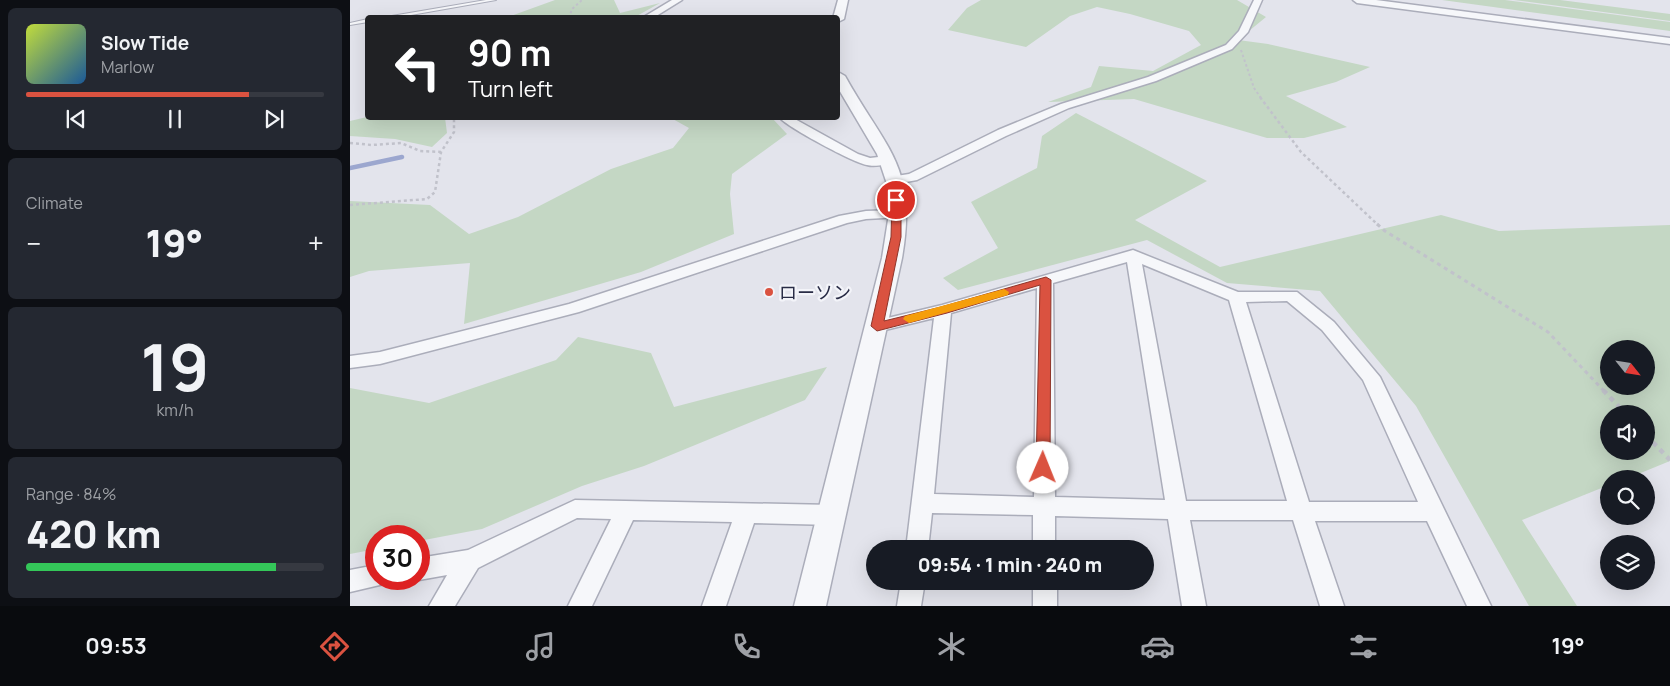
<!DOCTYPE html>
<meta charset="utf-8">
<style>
body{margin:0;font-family:Manrope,"Noto Sans JP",sans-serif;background:#242831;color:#f1f3f6;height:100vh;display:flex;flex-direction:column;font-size:19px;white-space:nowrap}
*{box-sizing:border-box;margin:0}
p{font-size:16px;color:#9ea1a6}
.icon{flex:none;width:28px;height:28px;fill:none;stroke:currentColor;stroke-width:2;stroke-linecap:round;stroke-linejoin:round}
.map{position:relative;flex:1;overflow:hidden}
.sheet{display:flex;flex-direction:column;gap:8px;padding:8px;background:#0d0f14;width:350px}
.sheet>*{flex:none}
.banner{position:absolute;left:15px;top:15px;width:475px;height:105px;border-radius:5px;box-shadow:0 5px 20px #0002;background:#202124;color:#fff;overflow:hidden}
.needle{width:32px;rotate:120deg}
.controls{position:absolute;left:1250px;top:340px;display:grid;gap:10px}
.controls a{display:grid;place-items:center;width:55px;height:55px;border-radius:50%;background:#171b24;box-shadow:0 5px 20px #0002;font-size:25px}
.speed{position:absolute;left:15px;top:525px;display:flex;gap:10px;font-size:25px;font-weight:700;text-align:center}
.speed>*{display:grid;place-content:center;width:65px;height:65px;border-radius:50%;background:#171b24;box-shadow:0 5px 20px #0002;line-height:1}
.speed .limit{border:8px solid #d22;background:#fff;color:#111}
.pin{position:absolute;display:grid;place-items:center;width:42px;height:42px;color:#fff;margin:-21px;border:2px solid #fff;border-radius:50%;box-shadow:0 1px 5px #0007}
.me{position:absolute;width:55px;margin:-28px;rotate:1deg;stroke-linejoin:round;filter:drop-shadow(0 0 4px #0008)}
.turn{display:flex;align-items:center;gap:18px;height:105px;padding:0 20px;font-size:22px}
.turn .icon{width:65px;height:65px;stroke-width:2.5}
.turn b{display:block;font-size:35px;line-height:42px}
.big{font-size:38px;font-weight:800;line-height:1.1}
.sheet .widget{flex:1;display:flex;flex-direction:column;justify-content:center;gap:8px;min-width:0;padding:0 18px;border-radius:8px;background:#242831}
.sheet .dial{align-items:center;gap:0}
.dial b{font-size:65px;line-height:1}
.song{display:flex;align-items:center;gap:15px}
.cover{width:60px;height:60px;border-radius:8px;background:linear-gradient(135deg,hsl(70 70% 55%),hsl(210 70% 35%))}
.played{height:5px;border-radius:2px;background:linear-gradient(90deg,#da5240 75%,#363941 75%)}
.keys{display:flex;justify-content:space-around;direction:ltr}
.heat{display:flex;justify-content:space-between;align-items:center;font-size:28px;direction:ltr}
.charge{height:8px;border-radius:4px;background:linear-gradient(90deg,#34c759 84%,#363941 0)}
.trip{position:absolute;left:516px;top:540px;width:288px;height:50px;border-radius:25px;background:#171b24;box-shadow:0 5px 20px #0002;font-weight:800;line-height:50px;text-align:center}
.dock{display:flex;height:80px;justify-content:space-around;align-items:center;background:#090b0e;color:#9ea1a6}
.dock .icon{width:35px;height:35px}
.dock .on{color:#da5240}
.dock b{font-size:22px;color:#f1f3f6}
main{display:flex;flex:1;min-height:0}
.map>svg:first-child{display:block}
.green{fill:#c4d7c4;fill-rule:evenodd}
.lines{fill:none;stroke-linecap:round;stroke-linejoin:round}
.stream{stroke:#9ca7cf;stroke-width:4.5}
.service-casing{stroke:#abadba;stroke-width:2}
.minor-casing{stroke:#abadba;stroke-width:3}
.tertiary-casing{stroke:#abadba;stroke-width:3}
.path-far3{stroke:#c1c2cb;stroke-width:2;stroke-dasharray:2.5 2.5;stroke-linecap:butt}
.path-far2{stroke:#c1c2cb;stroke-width:2.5;stroke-dasharray:3 3;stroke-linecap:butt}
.path-far1{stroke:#c1c2cb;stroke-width:3;stroke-dasharray:4 4;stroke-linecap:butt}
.path{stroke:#c1c2cb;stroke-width:4.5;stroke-dasharray:5 5;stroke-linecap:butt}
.service{fill:#f6f7fa;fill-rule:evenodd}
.minor{fill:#f6f7fa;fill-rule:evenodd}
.tertiary{fill:#f6f7fa;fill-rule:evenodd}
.route{fill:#da5240;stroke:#8e352a}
.slow{fill:#f59e0b}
.poi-dot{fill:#da5240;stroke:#f3f4f9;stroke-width:2}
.labels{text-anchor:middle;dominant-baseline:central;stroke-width:4.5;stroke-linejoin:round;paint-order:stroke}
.poi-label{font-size:18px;fill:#292c46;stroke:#f3f4f9;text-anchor:start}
</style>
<main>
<section class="sheet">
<div class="widget">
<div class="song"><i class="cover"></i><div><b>Slow Tide</b><p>Marlow</p></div></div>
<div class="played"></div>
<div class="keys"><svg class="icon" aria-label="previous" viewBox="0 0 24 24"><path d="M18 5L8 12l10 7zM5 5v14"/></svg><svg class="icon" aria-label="pause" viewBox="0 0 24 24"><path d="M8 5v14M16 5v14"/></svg><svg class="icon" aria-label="next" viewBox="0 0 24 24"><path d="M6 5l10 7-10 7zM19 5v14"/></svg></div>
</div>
<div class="widget"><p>Climate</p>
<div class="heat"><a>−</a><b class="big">19°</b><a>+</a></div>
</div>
<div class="widget dial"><b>19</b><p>km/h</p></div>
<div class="widget"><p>Range · 84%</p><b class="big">420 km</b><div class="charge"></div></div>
</section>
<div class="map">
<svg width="1320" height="606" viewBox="0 0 1320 606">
<rect width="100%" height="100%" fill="#e3e4ec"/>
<!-- green -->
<path class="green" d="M205 0H264L270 13 310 3 285 17H158Z
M631 0H887L916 17 888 40 918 44 1020 67 986 82 936 96 997 127 954 138H917L784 99 698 102 741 87 749 66 803 71 851 45 839 31 780 14 747 7 720 16 676 47 598 30 617 8Z
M1092 0H1155L1320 22V31Z
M1164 0H1210L1320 14V21Z
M726 113 857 181 785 220 870 267 1091 215 1149 231 1320 225V461L1276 479H1259V485L1172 520 1227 606H1179L1066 406 970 291 877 283 797 240 608 290 593 278 648 248 621 202 687 168 692 136ZM1259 349H1296V386H1259ZM1259 414H1296V451H1259Z
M17 117 95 118 97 133 82 147 45 139 0 136V121Z
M321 118H422L437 134 382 174 380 194 384 234 291 272 114 324 120 263 19 271 0 277V201L80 205 119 234 168 217 261 169 323 148 339 128Z
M228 337 301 353 324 407 477 367 455 400 294 466 232 486 132 529 69 541V536H26V549L0 554V388L79 403 206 360Z"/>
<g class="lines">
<!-- stream -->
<path class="stream" d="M0 168 52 157"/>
<defs>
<path id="service" d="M136 0H146L44 18H30Z
M18 19V22L0 25V23Z"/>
<path id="minor" d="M322 0H332L303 18H292Z
M904 0H912L898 32 882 49 806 81 719 108 656 136 567 180 545 184 538 180 540 177 559 174 648 130 711 104 798 77 876 45 889 31Z
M1003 0H1026L1320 38V44L1007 3Z
M430 118H443L508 154 520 158 537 156 543 160C538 165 524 167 517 165 504 163 439 128 430 118Z
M547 210 554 214 552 217 516 219 497 223 229 312 30 364 0 368V356L30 352 219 304 489 216 516 211Z
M783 250 888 292H947L984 322 1030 377 1141 606H1117L1077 521H965L994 606H970L943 520H840L856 606H832L818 519 705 516V549H683V515L582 513 578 549H556L584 318 527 332 521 330 519 326 521 322 592 305ZM777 262 815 500 705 497 703 283ZM792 264 879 300 937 501H836ZM687 288 684 497 584 494 601 313ZM937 301 972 330 1013 380 1068 502H959L896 302Z
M225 500 483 505 491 508 494 515 491 522 483 525 404 523 376 606H352L382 522 283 520 242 606H218L261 519 227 518 128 568 105 606H79L97 575 69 580 66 579H69V558L118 550Z
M26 565V579H36L34 584 0 592V570Z
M551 581H575L571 606H547Z
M683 581H707V606H683Z"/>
<path id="tertiary" d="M488 0H498L494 19 488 22V18H483Z
M488 72 495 76C536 150 568 165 552 258L476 606H444L532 258 538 220 536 181 527 154 488 88Z"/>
</defs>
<!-- service casing -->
<use href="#service" class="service-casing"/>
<!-- minor casing -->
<use href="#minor" class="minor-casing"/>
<!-- tertiary casing -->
<use href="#tertiary" class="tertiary-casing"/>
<!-- path-far3 -->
<path class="path-far3" d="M219 18 222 9 232 0
M891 50 904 88 911 98"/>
<!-- path-far2 -->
<path class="path-far2" d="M910 97 951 152 1028 225
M0 143 22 145 51 143 70 151 91 152
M0 205 77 199 85 192 91 152 104 132V118"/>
<!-- path-far1 -->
<path class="path-far1" d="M1027 224 1035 231 1198 332 1254 391"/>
<!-- path -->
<path class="path" d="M1253 390 1276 414
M1296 435 1320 460"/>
<!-- service -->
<use href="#service" class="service"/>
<!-- minor -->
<use href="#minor" class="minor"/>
<!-- tertiary -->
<use href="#tertiary" class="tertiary"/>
</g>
<!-- route -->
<path class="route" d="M546 197 551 200V237L534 321 591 307 696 277 701 280 700 468 698 472 693 474 688 472 686 468 690 285 597 313 527 331 521 326 541 237 542 200Z"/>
<!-- slow -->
<path class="slow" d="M654 289 659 292 658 295 559 323 553 319 555 316Z"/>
<!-- markers -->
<circle class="poi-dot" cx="419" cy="292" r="5"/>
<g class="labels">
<!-- poi labels -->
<g class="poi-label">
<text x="429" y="292">ローソン</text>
</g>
</g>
</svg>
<div class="controls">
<a><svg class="needle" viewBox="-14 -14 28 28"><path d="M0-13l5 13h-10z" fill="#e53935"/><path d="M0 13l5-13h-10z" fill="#9ea1a6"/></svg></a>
<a><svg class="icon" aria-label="sound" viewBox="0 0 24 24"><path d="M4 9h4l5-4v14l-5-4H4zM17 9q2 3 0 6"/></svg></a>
<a><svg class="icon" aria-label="search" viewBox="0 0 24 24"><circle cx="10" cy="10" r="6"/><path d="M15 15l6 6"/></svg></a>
<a><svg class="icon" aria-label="layers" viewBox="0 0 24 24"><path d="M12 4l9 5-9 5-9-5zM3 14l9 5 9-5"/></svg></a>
</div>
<div class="speed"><div class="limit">30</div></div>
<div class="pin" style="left:546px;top:200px;background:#d93025"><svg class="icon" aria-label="arrive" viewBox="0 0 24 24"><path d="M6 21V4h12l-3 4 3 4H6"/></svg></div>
<svg class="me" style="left:693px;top:468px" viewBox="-20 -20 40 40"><circle r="19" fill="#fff"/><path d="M0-13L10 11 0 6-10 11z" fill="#da5240"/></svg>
<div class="trip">09:54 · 1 min · 240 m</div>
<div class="banner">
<div class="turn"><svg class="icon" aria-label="left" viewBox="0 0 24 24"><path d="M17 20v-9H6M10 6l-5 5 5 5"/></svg><div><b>90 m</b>Turn left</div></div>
</div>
</div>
</main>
<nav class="dock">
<b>09:53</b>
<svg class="icon on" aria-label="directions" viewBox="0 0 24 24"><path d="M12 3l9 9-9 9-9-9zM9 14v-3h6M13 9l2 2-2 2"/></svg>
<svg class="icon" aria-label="music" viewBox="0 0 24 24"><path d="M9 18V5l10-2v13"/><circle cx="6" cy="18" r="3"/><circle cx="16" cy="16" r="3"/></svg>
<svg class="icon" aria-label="phone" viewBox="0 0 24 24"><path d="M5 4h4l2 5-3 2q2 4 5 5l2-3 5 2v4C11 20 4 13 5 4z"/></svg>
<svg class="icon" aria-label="climate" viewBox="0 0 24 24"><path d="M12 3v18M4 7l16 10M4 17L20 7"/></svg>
<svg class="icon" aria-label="car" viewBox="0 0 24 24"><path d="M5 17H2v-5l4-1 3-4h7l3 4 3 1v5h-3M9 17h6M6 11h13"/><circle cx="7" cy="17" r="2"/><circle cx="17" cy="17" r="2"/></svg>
<svg class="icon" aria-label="filters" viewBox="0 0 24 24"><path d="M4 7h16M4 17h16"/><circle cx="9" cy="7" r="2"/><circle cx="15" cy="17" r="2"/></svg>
<b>19°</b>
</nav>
